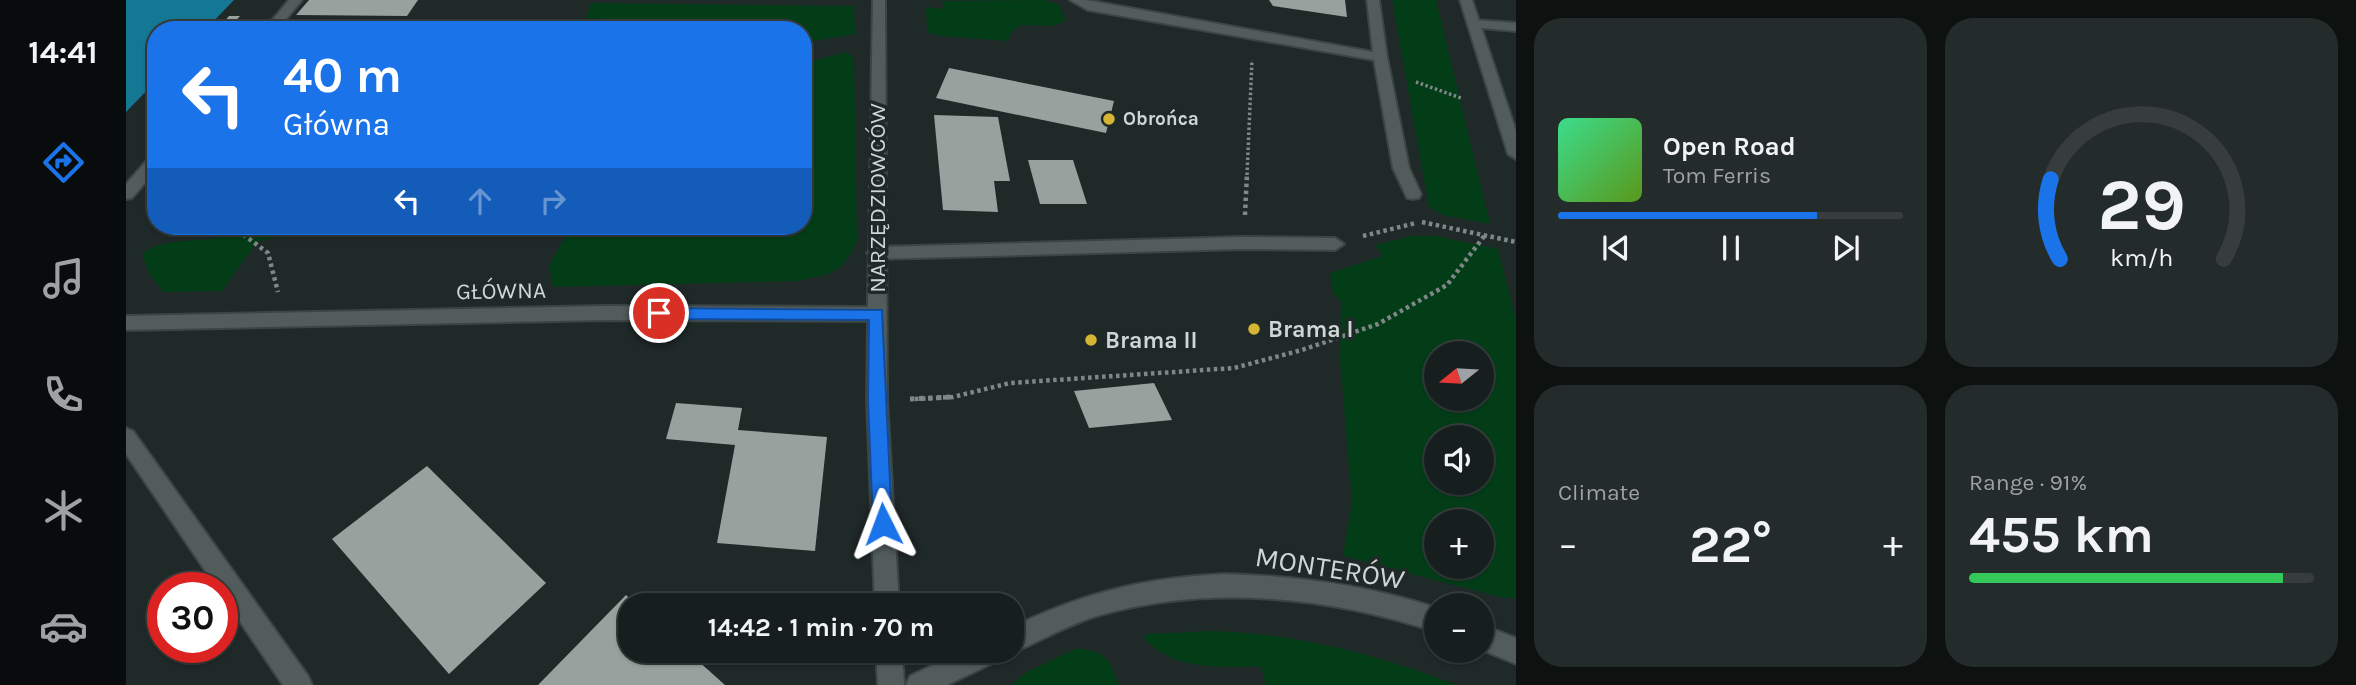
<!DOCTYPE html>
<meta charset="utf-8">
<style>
body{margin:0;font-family:Karla,sans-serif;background:#242c2b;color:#f1f3f6;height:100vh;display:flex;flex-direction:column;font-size:26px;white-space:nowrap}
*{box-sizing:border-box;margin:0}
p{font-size:23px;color:#9ea2a4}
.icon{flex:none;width:38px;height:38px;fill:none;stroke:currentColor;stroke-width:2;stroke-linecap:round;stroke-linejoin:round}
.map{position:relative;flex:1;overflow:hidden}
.side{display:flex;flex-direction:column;gap:18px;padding:18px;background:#0d1110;width:840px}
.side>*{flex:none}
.hud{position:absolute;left:21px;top:21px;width:665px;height:214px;border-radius:28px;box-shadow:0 2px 5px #0004,0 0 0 2px #363d3c;background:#1a73e8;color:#fff;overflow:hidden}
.needle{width:46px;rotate:252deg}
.fabs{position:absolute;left:1298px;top:341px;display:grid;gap:14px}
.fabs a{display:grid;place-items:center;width:70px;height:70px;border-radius:50%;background:#171f1e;box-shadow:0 2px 5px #0004,0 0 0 2px #363d3c;font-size:35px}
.speed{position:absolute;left:21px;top:572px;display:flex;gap:14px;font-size:35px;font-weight:700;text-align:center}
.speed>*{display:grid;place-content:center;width:91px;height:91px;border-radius:50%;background:#171f1e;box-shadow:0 2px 5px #0004,0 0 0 2px #363d3c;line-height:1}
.speed .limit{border:10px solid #d22;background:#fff;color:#111}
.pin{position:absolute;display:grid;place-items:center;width:60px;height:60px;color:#fff;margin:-30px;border:4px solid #fff;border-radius:50%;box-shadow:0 2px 7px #0007}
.me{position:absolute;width:77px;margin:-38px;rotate:357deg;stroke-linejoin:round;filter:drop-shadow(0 0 5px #0008)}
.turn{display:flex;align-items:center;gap:24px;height:147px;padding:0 21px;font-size:32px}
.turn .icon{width:91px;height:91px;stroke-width:2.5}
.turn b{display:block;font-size:49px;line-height:60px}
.lanes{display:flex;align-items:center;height:66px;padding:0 21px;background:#0003;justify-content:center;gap:35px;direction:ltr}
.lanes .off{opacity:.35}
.big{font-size:52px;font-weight:700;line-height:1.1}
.side .tile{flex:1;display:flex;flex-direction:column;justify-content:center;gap:10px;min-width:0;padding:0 24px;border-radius:28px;background:#242c2b}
.side .dial{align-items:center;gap:0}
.dial svg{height:182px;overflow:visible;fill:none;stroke:#363d3c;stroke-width:7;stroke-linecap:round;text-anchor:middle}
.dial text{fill:#f1f3f6;stroke:none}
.song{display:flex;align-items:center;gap:21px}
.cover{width:84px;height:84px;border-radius:10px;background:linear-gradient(135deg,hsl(150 70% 55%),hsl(90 70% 35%))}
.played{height:7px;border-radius:4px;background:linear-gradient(90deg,#1a73e8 75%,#363d3c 75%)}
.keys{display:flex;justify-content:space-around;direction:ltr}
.heat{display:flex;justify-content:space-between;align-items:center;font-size:38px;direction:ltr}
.charge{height:10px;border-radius:5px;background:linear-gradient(90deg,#34c759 91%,#363d3c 0)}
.side .tiles{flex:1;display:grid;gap:18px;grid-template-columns:repeat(2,1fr)}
.trip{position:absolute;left:492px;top:593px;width:406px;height:70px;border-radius:28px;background:#171f1e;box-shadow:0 2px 5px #0004,0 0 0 2px #363d3c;font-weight:700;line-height:70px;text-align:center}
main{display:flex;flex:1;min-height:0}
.tabs{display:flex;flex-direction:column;width:126px;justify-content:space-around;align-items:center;background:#090c0c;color:#9ea2a4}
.tabs .icon{width:49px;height:49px}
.tabs .active{color:#1a73e8}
.tabs b{font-size:32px;color:#f1f3f6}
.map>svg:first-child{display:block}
.green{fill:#033d18;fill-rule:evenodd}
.water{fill:#147794}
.building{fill:#97a29e}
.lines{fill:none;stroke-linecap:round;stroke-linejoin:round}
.service-casing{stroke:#3c4544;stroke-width:4}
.minor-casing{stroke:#3c4544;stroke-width:4}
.tertiary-casing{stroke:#3c4544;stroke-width:4}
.path-far2{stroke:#808887;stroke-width:3.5;stroke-dasharray:2.5 2.5;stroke-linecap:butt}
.path-far1{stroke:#808887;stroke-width:4.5;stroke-dasharray:3.5 3.5;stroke-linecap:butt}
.path{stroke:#808887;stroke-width:5;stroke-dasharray:4.5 4.5;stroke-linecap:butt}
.service{fill:#515c5b;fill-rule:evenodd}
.minor{fill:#515c5b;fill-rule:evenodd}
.tertiary{fill:#515c5b;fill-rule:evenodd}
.route{fill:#1a73e8;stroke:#114b97;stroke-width:2}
.poi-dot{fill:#d6b534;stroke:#1f2928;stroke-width:2.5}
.labels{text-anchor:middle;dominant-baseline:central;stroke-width:7;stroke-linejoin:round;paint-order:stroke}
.far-poi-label{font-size:19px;font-weight:bold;fill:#d0d6d5;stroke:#1f2928;text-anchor:start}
.street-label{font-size:23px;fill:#d0d6d5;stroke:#1f2928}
.poi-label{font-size:23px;font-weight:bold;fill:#d0d6d5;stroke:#1f2928;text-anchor:start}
.near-street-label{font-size:28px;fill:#d0d6d5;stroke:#1f2928}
</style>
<main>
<nav class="tabs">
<b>14:41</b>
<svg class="icon active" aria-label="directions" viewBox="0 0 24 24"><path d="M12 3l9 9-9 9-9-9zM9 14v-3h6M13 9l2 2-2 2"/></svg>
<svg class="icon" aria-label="music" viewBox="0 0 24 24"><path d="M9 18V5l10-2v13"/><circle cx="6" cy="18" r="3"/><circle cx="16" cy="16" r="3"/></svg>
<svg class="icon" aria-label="phone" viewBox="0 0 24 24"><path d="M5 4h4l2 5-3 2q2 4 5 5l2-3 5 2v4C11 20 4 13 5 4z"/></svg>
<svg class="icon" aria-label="climate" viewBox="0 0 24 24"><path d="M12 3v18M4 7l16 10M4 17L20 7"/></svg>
<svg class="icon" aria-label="car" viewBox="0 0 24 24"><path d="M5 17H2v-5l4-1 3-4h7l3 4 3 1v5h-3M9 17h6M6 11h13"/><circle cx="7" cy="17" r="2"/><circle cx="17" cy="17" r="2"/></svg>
</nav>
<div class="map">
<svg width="1390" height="685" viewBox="0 0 1390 685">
<rect width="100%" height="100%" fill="#1f2928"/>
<!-- green -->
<path class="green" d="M917 0 932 4 940 21 926 26 894 25 884 34 882 41 814 36 801 32 800 7 818 9 816 1Z
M1266 0H1310L1364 224 1317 215 1303 207Z
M465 3 728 6 729 34 677 43V30L504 28 497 20 460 18Z
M720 52 728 58 731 241C715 276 706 273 671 281L427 287 423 266 445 226H677V63Z
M119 226H180L177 230 131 242 96 291 37 292 23 273 16 254C45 231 89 250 119 226Z
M1286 236H1310L1372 249 1390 320V598H1378L1217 556 1226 501 1214 360 1215 301 1207 293 1204 273 1257 256 1249 245ZM1311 354H1356V399H1311ZM1311 438H1356V483H1311ZM1311 522H1356V567H1311Z
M1088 631C1173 634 1252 655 1331 685H1140L1135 667C1092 666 1050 672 1018 638L1020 634Z
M951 648C982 653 982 657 993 685H885L901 672Z"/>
<!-- water -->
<path class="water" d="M0 0H108L79 30H30V81L0 112Z"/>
<!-- building -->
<path class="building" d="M183 0H292L281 16 170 15Z
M1143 0H1219L1221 17 1147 6Z
M103 16H114L102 30H91Z
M823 68 988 101 980 133 810 98Z
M808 115 872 117 884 181H868L872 212 817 210Z
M902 160H947L961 204H914Z
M1028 383 1046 420 963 428 948 391Z
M550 403 616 408 612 430 701 437 689 551 591 543 609 445 540 439Z
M301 466 420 583 323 674 206 539Z
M500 595 511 606H504V651H561L599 685H412Z"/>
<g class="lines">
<defs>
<path id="service" d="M1349 20 1390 23V31L1344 27V21Z
M1275 163 1283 168 1295 194 1293 198 1287 199 1281 198 1267 168Z
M1117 237 1209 238 1218 244 1209 250 1117 249 750 259 741 253 750 247Z
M0 428 7 431 182 676 186 685H157L96 595V588H91L0 454Z"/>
<path id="minor" d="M163 0H176L151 30H138Z
M747 0H759L761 400 773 606H749L741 400 742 321 478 320 0 330V316L478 306 742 307Z
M944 0H960L1247 52 1241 0H1253L1261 57 1283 168 1275 173 1267 168 1248 60 962 10Z
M30 155V170L6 198 0 199V184L24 157Z
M1099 574C1172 576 1241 585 1311 608V632C1203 597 1085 584 974 615 943 624 916 640 886 653L882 651H886V627C960 592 1017 578 1099 574Z
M1356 625 1390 638V664L1356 650Z
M750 651H776L778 685H752Z
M836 651H877L873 660 821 685H780L784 676Z"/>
<path id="tertiary" d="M1334 0H1346L1390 131V159L1382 154Z"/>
</defs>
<!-- service casing -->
<use href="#service" class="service-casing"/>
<!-- minor casing -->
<use href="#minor" class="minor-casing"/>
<!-- tertiary casing -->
<use href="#tertiary" class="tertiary-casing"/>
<!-- path-far2 -->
<path class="path-far2" d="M1290 82 1335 98
M1121 175 1126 60"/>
<!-- path-far1 -->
<path class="path-far1" d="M1119 215 1121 173
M1296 222 1390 242
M106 226 142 253 152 292
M1237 236 1290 223
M789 399 827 397 884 383 1108 368 1176 350 1252 324 1321 285 1359 235"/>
<!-- path -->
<path class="path" d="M784 399 826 397"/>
<!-- service -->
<use href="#service" class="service"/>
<!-- minor -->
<use href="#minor" class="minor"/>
<!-- tertiary -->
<use href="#tertiary" class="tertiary"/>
</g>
<!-- route -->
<path class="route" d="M533 308 756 310 766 524 763 531 757 533 750 531 747 524 742 400 743 320 533 319 525 313Z"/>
<!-- markers -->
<g class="poi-dot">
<circle cx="983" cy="119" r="7"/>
<circle cx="1128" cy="329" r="7"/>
<circle cx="965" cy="340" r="7"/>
</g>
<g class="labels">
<!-- far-poi labels -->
<g class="far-poi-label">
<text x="997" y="119">Obrońca</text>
</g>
<!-- street labels -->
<g class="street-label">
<text transform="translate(751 198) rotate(-90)">NARZĘDZIOWCÓW</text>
<text transform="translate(375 291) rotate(-1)">GŁÓWNA</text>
</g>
<!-- poi labels -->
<g class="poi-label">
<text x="1142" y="329">Brama I</text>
<text x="979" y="340">Brama II</text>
</g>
<!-- near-street labels -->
<g class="near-street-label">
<text transform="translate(1204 568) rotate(9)">MONTERÓW</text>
</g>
</g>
</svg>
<div class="fabs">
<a><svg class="needle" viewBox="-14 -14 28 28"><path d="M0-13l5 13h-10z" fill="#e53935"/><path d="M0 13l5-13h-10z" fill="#9ea2a4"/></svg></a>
<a><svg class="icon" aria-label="sound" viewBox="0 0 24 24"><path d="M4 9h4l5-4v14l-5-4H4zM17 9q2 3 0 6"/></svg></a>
<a>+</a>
<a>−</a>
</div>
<div class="speed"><div class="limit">30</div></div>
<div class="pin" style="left:533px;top:313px;background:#d93025"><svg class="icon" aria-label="arrive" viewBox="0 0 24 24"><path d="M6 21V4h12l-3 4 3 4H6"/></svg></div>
<svg class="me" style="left:757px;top:524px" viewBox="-20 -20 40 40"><path d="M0-17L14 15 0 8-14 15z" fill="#1a73e8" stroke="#fff" stroke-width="4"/></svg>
<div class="trip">14:42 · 1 min · 70 m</div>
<div class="hud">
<div class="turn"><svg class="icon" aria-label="left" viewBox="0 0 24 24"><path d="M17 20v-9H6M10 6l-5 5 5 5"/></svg><div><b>40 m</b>Główna</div></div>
<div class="lanes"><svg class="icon" aria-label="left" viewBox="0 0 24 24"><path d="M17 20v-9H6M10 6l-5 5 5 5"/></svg><svg class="icon off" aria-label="ahead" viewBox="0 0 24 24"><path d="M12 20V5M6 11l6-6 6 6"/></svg><svg class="icon off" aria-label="right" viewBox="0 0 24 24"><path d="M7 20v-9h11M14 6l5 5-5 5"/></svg></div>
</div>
</div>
<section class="side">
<div class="tiles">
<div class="tile">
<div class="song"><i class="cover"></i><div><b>Open Road</b><p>Tom Ferris</p></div></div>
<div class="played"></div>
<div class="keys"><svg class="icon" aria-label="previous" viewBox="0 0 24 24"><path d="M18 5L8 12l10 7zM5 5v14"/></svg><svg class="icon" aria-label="pause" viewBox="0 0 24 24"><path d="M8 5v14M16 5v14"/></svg><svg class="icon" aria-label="next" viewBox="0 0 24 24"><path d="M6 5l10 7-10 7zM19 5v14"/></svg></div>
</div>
<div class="tile dial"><svg viewBox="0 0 100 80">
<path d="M14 69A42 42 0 1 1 86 69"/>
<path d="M14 69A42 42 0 0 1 10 34" stroke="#1a73e8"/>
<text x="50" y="56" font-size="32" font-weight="700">29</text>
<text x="50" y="72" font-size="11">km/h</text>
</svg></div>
<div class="tile"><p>Climate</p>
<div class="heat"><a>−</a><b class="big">22°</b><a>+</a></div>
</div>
<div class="tile"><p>Range · 91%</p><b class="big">455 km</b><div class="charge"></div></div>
</div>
</section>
</main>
